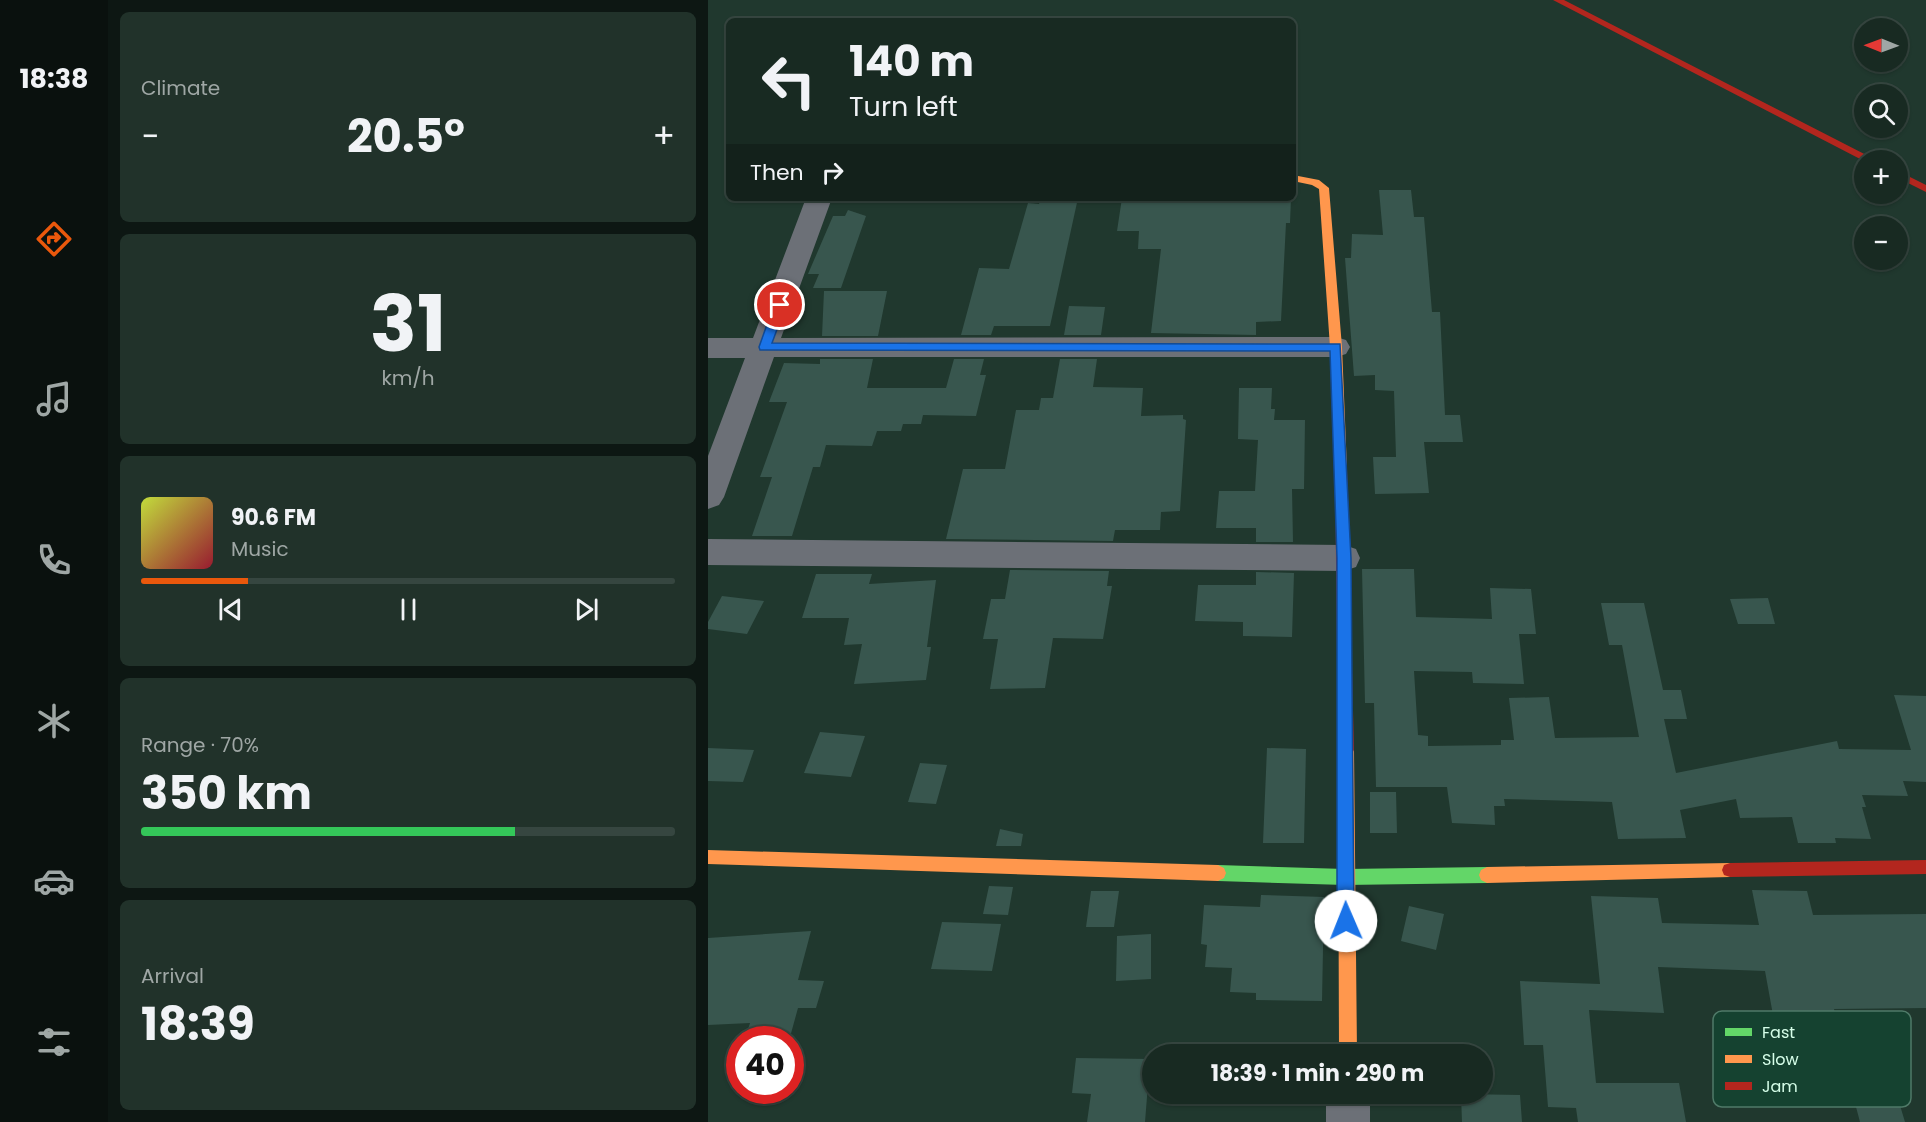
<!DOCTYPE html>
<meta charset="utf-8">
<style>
body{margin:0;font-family:Poppins,sans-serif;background:#21322a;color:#f1f3f6;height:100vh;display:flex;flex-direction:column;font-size:22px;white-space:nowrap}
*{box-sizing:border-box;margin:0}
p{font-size:20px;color:#9fa7a5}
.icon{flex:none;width:33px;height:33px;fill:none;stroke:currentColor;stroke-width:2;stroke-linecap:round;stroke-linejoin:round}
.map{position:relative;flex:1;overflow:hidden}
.details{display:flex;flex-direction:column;gap:12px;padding:12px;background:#0d1713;width:600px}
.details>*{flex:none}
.guide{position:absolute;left:18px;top:18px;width:570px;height:183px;border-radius:9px;box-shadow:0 2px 4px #0004,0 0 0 2px #364640;background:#182a22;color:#f1f3f6;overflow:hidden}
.needle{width:39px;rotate:271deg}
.buttons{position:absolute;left:1146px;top:18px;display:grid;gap:12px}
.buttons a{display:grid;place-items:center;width:54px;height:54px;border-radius:50%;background:#182a22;box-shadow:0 2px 4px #0004,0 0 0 2px #364640;font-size:30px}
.speed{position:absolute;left:18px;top:1026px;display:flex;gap:12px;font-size:30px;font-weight:700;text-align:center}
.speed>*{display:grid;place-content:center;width:78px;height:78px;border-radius:50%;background:#182a22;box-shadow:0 2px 4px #0004,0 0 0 2px #364640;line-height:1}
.speed .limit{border:9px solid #d22;background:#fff;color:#111}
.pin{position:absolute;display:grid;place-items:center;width:51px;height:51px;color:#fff;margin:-26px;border:3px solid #fff;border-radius:50%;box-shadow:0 2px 6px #0007}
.me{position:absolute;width:66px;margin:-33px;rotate:359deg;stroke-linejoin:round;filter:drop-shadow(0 0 4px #0008)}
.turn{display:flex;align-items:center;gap:21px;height:126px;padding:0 24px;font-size:27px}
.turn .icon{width:78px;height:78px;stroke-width:2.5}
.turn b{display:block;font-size:42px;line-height:51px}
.then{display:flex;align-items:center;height:57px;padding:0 24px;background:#0003;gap:12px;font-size:22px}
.big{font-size:45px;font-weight:700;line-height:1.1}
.details .tile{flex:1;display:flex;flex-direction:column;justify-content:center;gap:9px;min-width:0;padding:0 21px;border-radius:9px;background:#21322a}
.details .dial{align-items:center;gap:0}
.dial b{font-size:78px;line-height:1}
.song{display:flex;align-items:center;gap:18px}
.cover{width:72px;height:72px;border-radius:9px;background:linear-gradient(135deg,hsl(70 70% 55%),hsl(350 70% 35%))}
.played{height:6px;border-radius:3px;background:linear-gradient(90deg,#ea580c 20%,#364640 20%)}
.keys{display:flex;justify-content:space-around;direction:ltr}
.heat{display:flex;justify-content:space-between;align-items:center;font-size:33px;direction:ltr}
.charge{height:9px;border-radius:4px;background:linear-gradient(90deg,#34c759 70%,#364640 0)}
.trip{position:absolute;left:434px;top:1044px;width:351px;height:60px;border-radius:30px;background:#182a22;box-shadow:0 2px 4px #0004,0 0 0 2px #364640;font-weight:700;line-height:60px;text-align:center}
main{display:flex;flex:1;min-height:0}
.menu{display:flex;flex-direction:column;width:108px;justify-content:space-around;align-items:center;background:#0a110e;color:#9fa7a5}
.menu .icon{width:42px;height:42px}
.menu .current{color:#ea580c}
.menu b{font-size:27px;color:#f1f3f6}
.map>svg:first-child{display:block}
.building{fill:#38564e}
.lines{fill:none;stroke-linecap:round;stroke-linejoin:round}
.street{fill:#6c7077;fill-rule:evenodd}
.fast{fill:#63d668;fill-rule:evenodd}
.slow{fill:#ff974d;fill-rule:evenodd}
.jam{fill:#b3261e;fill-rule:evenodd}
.route{fill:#1a73e8;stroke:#114b97;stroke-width:1.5}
.key{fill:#154230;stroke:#4f7a68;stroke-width:1.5}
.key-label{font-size:16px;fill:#d6fee9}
</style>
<main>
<nav class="menu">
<b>18:38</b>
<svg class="icon current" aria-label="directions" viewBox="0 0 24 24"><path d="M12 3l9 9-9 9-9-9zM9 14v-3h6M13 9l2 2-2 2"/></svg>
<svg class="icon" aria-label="music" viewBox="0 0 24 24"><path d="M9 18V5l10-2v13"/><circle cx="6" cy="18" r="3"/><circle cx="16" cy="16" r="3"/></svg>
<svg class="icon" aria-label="phone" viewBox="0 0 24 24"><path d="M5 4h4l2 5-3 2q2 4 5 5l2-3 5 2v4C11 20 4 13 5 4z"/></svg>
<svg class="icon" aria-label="climate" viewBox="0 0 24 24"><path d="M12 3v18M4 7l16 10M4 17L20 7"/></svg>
<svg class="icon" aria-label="car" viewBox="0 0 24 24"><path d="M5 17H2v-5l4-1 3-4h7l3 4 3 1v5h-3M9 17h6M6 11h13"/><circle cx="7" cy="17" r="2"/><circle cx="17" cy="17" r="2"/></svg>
<svg class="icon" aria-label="filters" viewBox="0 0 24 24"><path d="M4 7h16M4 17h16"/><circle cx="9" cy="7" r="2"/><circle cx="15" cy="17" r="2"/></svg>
</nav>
<section class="details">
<div class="tile"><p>Climate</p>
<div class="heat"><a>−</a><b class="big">20.5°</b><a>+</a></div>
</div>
<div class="tile dial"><b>31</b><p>km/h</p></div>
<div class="tile">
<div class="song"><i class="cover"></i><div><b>90.6 FM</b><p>Music</p></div></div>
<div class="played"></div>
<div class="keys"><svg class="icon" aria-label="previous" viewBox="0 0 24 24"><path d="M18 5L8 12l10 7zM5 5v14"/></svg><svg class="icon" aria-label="pause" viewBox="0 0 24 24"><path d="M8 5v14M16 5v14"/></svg><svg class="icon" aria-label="next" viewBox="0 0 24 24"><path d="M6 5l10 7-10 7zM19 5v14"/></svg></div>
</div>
<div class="tile"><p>Range · 70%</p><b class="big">350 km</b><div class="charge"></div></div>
<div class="tile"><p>Arrival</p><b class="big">18:39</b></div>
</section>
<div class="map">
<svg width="1218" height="1122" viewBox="0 0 1218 1122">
<rect width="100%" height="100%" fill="#20382e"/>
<!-- building -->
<path class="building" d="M671 190H703L706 217H716L724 312H732L737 415H752L755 442H716L721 493 667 494 665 457H688L686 391 667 390V375L646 376 637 258H643L644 234 675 235Z
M333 198H370L342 326H286L283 335H253L271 268 301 269 320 203 331 204Z
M414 198H583L582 223H578L573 321 548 322V335L443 333 453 249H430L431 231H409Z
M140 210 158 216 133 288H105L111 274H100L125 216H137Z
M116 291H179L170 336H114Z
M361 306 397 307 393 335H356Z
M112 359H165L159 388H238L246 359H276L272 375H278L268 416 215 415 213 424H195L193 431H169L164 446 118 445 112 467H105L84 536H44L64 477H52L79 402H61L76 363 112 364Z
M352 359H389L385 387 435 388 433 416 475 415V419L478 420 472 511 453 512 452 530H407L405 541 238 539 255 469H297L308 410H331L333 398H345Z
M531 388H564L563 409H567L566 420H597L596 489H584L585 542H548V528H508L511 491H547L550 440 530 439Z
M654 569H706L708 617 784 619 782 588 823 589 828 634H811L816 684 765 683 764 672 706 671 710 735 720 736V746L793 745V740H806L801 698 841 697 847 738 931 737 914 645H901L893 603H936L955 690H973L979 719H956L968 773 1129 741 1131 749 1203 750 1186 695 1218 696V782L1195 781 1200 796 1154 795 1158 807H1154L1163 839 1127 838 1128 843H1090L1084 817 1032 818 1028 799 972 810 978 838 910 839 904 802 796 799 797 806H786L787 825 744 823 739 787H668L666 703H657Z
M302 570 401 571 399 586H404L395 639 345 638 337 688 282 689 290 639H275L283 599H297Z
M548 572 586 573 584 637 535 636V622L487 621 490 585H548Z
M108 574H164L161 584 228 580 219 647H223L218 680 146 684 154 644 136 645 141 618H94Z
M14 596 56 601 39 634 0 629V622Z
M1060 598 1067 624H1030L1022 599Z
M112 732 157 736 143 777 96 773Z
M0 748 46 750 35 782 0 781Z
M559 748 598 749 596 843H555Z
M212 763 239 765 228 804 200 802Z
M662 792H688L689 833H662Z
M292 829 315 834 313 846H288Z
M281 886 305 887 300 915 275 914Z
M1044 890 1099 891 1105 915 1218 914V1008L1126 1009 1128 1017 1065 1015 1057 971 950 967 956 1013 881 1010 888 1083H971L978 1122H870L868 1108 840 1107 835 1045H816L812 981 892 984 883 896 950 898 954 923 1051 925Z
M383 891H411L406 927H378Z
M553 895 616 897 614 1001 548 1000V993L522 992 524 968 497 967 499 945 493 944 496 905 552 907Z
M701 906 736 914 728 950 693 941Z
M234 922 293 924 284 971 223 969Z
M103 931 90 980 116 981 108 1008H90L82 1037 38 1036 42 1023 0 1025V938Z
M443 934V979L408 981 409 936Z
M368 1058 442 1059 437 1122H379L383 1094 364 1093Z
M1182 1072 1197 1122H1152L1139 1073Z
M753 1094 812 1095 814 1122H754Z"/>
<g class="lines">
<!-- street -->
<path class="street" d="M98 198H124L73 338 628 337 638 340 642 347 638 354 628 357H66L16 497 11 505 0 509V456L37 358H0V338H45Z
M0 539 636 545 648 549 652 558 648 567 636 571 0 565Z
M618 1094H662V1122H618Z"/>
<!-- fast -->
<path class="fast" d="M510 865 637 869 779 867 785 870 787 875 785 880 779 883 637 885 510 881 504 878 502 873 504 868Z"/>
<!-- slow -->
<path class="slow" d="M585 175 611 180 621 188 634 347 639 469 633 474 627 469 622 347 611 189 604 185 585 181Z
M638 743 643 745 646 750 649 1054H631L630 750 633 745Z
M0 850 510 865 516 868 518 873 516 878 510 881 0 864Z
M1022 863 1028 865 1030 870 1028 875 1022 877 779 883 773 880 771 875 773 870 779 867Z"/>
<!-- jam -->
<path class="jam" d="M845 0H856L1168 160 1156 161Z
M1190 171 1218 185V192L1190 178Z
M633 464 639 469 646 750 643 755 638 757 633 755 630 750 627 469Z
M1218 860V874L1022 877 1016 875 1014 870 1016 865 1022 863Z"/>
</g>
<!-- route -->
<path class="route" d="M72 301 78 305 64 343 632 344 643 558 646 921 644 927 638 929 632 927 629 921V558L622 351 52 350 51 347 66 305Z"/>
<!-- legend -->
<rect x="1005" y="1011" width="198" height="96" rx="9" class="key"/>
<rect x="1017" y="1028" width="27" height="8" fill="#63d668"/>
<rect x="1017" y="1055" width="27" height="8" fill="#ff974d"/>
<rect x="1017" y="1082" width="27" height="8" fill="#b3261e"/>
<g class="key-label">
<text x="1054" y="1038">Fast</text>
<text x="1054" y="1065">Slow</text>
<text x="1054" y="1092">Jam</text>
</g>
</svg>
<div class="buttons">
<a><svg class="needle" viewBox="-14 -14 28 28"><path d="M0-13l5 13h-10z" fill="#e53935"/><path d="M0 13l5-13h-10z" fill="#9fa7a5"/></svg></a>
<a><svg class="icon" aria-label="search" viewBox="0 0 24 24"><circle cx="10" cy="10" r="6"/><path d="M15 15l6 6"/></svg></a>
<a>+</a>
<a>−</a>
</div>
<div class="speed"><div class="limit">40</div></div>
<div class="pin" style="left:72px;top:305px;background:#d93025"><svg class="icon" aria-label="arrive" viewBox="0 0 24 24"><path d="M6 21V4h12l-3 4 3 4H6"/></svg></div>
<svg class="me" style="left:638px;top:921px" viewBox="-20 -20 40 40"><circle r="19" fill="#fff"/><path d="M0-13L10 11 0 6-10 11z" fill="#1a73e8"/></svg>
<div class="trip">18:39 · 1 min · 290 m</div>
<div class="guide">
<div class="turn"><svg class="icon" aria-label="left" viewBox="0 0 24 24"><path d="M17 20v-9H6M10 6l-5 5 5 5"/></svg><div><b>140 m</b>Turn left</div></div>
<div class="then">Then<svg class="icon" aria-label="right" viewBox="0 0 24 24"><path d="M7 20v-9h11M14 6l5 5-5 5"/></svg></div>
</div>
</div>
</main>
